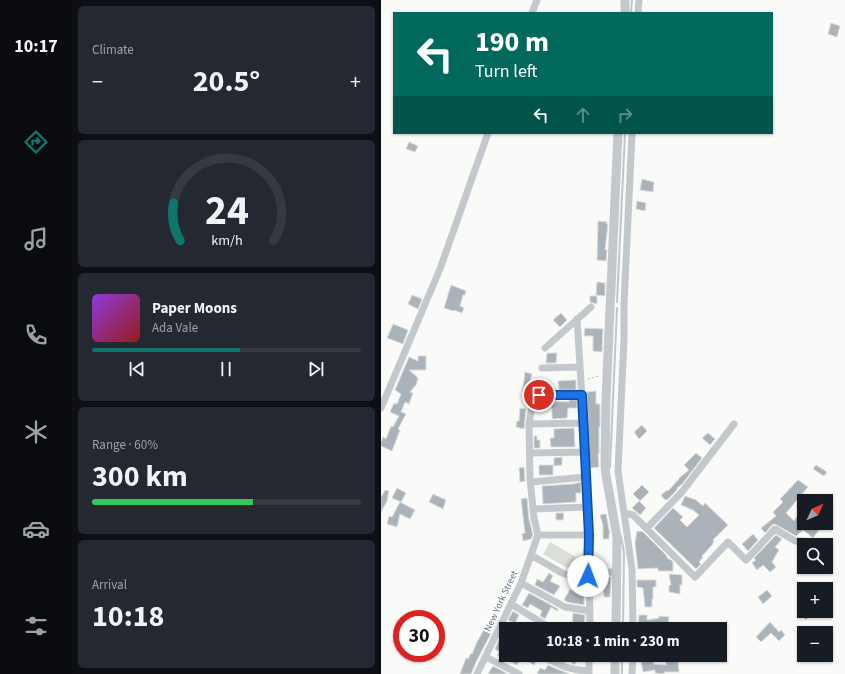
<!DOCTYPE html>
<meta charset="utf-8">
<style>
body{margin:0;font-family:"Source Sans 3",sans-serif;background:#242831;color:#f1f3f6;height:100vh;display:flex;flex-direction:column;font-size:15px;white-space:nowrap}
*{box-sizing:border-box;margin:0}
p{font-size:13px;color:#9ea1a6}
.icon{flex:none;width:22px;height:22px;fill:none;stroke:currentColor;stroke-width:2;stroke-linecap:round;stroke-linejoin:round}
.map{position:relative;flex:1;overflow:hidden}
.side{display:flex;flex-direction:column;gap:6px;padding:6px;background:#0d0f14;width:309px}
.side>*{flex:none}
.guide{position:absolute;left:12px;top:12px;width:380px;height:122px;border-radius:0px;box-shadow:0 1px 3px #0004;background:#00695c;color:#fff;overflow:hidden}
.needle{width:26px;rotate:46deg}
.fabs{position:absolute;left:416px;top:494px;display:grid;gap:8px}
.fabs a{display:grid;place-items:center;width:36px;height:36px;border-radius:0px;background:#171b24;box-shadow:0 1px 3px #0004;font-size:20px}
.speed{position:absolute;left:12px;top:610px;display:flex;gap:8px;font-size:20px;font-weight:700;text-align:center}
.speed>*{display:grid;place-content:center;width:52px;height:52px;border-radius:50%;background:#171b24;box-shadow:0 1px 3px #0004;line-height:1}
.speed .limit{border:6px solid #d22;background:#fff;color:#111}
.pin{position:absolute;display:grid;place-items:center;width:34px;height:34px;color:#fff;margin:-17px;border:2px solid #fff;border-radius:50%;box-shadow:0 1px 4px #0007}
.me{position:absolute;width:44px;margin:-22px;rotate:2deg;stroke-linejoin:round;filter:drop-shadow(0 0 3px #0008)}
.turn{display:flex;align-items:center;gap:14px;height:84px;padding:0 16px;font-size:18px}
.turn .icon{width:52px;height:52px;stroke-width:2.5}
.turn b{display:block;font-size:28px;line-height:34px}
.lanes{display:flex;align-items:center;height:38px;padding:0 16px;background:#0003;justify-content:center;gap:20px;direction:ltr}
.lanes .off{opacity:.35}
.big{font-size:30px;font-weight:700;line-height:1.1}
.side .card{flex:1;display:flex;flex-direction:column;justify-content:center;gap:6px;min-width:0;padding:0 14px;border-radius:6px;background:#242831}
.side .dial{align-items:center;gap:0}
.dial svg{height:104px;overflow:visible;fill:none;stroke:#363941;stroke-width:7;stroke-linecap:round;text-anchor:middle}
.dial text{fill:#f1f3f6;stroke:none}
.song{display:flex;align-items:center;gap:12px}
.cover{width:48px;height:48px;border-radius:6px;background:linear-gradient(135deg,hsl(270 70% 55%),hsl(0 70% 35%))}
.played{height:4px;border-radius:2px;background:linear-gradient(90deg,#0f766e 55%,#363941 55%)}
.keys{display:flex;justify-content:space-around;direction:ltr}
.heat{display:flex;justify-content:space-between;align-items:center;font-size:22px;direction:ltr}
.charge{height:6px;border-radius:3px;background:linear-gradient(90deg,#34c759 60%,#363941 0)}
.trip{position:absolute;left:118px;top:622px;width:228px;height:40px;border-radius:0px;background:#171b24;box-shadow:0 1px 3px #0004;font-weight:700;line-height:40px;text-align:center}
main{display:flex;flex:1;min-height:0}
.tabs{display:flex;flex-direction:column;width:72px;justify-content:space-around;align-items:center;background:#090b0e;color:#9ea1a6}
.tabs .icon{width:28px;height:28px}
.tabs .current{color:#0f766e}
.tabs b{font-size:18px;color:#f1f3f6}
.map>svg:first-child{display:block}
.green{fill:#dadfd7}
.lines{fill:none;stroke-linecap:round;stroke-linejoin:round}
.stream{stroke:#bbc7cb;stroke-width:2}
.building{fill:#aab3b9;stroke:#dcdcda}
.path{stroke:#bbbfc2;stroke-width:1;stroke-dasharray:2 2;stroke-linecap:butt}
.minor{stroke:#c3c8cc;stroke-width:7}
.tertiary{stroke:#c3c8cc;stroke-width:9}
.route-casing{stroke:#114b97;stroke-width:10}
.route{stroke:#1a73e8;stroke-width:7}
.labels{text-anchor:middle;dominant-baseline:central;stroke-width:4;stroke-linejoin:round;paint-order:stroke}
.street-label{font-size:10px;fill:#657683;stroke:#fff}
</style>
<main>
<nav class="tabs">
<b>10:17</b>
<svg class="icon current" aria-label="directions" viewBox="0 0 24 24"><path d="M12 3l9 9-9 9-9-9zM9 14v-3h6M13 9l2 2-2 2"/></svg>
<svg class="icon" aria-label="music" viewBox="0 0 24 24"><path d="M9 18V5l10-2v13"/><circle cx="6" cy="18" r="3"/><circle cx="16" cy="16" r="3"/></svg>
<svg class="icon" aria-label="phone" viewBox="0 0 24 24"><path d="M5 4h4l2 5-3 2q2 4 5 5l2-3 5 2v4C11 20 4 13 5 4z"/></svg>
<svg class="icon" aria-label="climate" viewBox="0 0 24 24"><path d="M12 3v18M4 7l16 10M4 17L20 7"/></svg>
<svg class="icon" aria-label="car" viewBox="0 0 24 24"><path d="M5 17H2v-5l4-1 3-4h7l3 4 3 1v5h-3M9 17h6M6 11h13"/><circle cx="7" cy="17" r="2"/><circle cx="17" cy="17" r="2"/></svg>
<svg class="icon" aria-label="filters" viewBox="0 0 24 24"><path d="M4 7h16M4 17h16"/><circle cx="9" cy="7" r="2"/><circle cx="15" cy="17" r="2"/></svg>
</nav>
<section class="side">
<div class="card"><p>Climate</p>
<div class="heat"><a>−</a><b class="big">20.5°</b><a>+</a></div>
</div>
<div class="card dial"><svg viewBox="0 0 100 80">
<path d="M14 69A42 42 0 1 1 86 69"/>
<path d="M14 69A42 42 0 0 1 9 40" stroke="#0f766e"/>
<text x="50" y="56" font-size="32" font-weight="700">24</text>
<text x="50" y="72" font-size="11">km/h</text>
</svg></div>
<div class="card">
<div class="song"><i class="cover"></i><div><b>Paper Moons</b><p>Ada Vale</p></div></div>
<div class="played"></div>
<div class="keys"><svg class="icon" aria-label="previous" viewBox="0 0 24 24"><path d="M18 5L8 12l10 7zM5 5v14"/></svg><svg class="icon" aria-label="pause" viewBox="0 0 24 24"><path d="M8 5v14M16 5v14"/></svg><svg class="icon" aria-label="next" viewBox="0 0 24 24"><path d="M6 5l10 7-10 7zM19 5v14"/></svg></div>
</div>
<div class="card"><p>Range · 60%</p><b class="big">300 km</b><div class="charge"></div></div>
<div class="card"><p>Arrival</p><b class="big">10:18</b></div>
</section>
<div class="map">
<svg width="464" height="674" viewBox="0 0 464 674">
<rect width="100%" height="100%" fill="#fafaf8"/>
<!-- green -->
<path class="green" d="M169 542 195 557 188 569 162 554Z"/>
<g class="lines">
<!-- stream -->
<path class="stream" d="M250 13 251 0
M236 302 244 133
M229 467 236 308
M240 536 243 552 242 629
M241 674V655"/>
</g>
<!-- building -->
<path class="building" d="M450 23 459 26 456 37 447 34Z
M28 142 37 146 34 152 25 149Z
M261 179 273 182 272 192 259 190Z
M256 201 265 203 264 211 255 209Z
M217 221 226 222 225 224H227L224 250H226L225 261 216 260Z
M216 282 224 283V296L215 295Z
M70 285 85 291 84 295H82L79 306 83 308 81 313 73 310 72 311 63 308Z
M31 295 41 299 37 309 27 304Z
M209 296H216V304L209 302Z
M180 313 186 320 179 327 172 320Z
M12 324 27 330 22 344 6 338Z
M204 328 222 329 221 352 212 351V336H203Z
M166 353H176L175 363H165Z
M37 356H45V370H28L37 378 35 385 29 392 32 393 28 404 24 402 20 412 25 414 17 429 19 430 11 451 0 446V442L2 437 5 439 10 426 12 427 18 416 9 412 13 403 16 404 20 394 14 390 28 357 37 361Z
M144 372 151 374 148 385 153 386 152 391 148 398 141 396Z
M195 380V390H178L177 381Z
M215 391V404H219V427H218V454H217L218 467 209 468 206 392Z
M188 400H196V408H187L186 418 172 419 171 418V408H165V401L188 402Z
M139 408 145 409 143 429 135 427 136 421H138Z
M261 425 266 431 258 439 253 432Z
M193 428 194 447H170L169 438H173V429Z
M327 433 334 439 329 445 321 438Z
M153 436H156V440H159V448H153Z
M315 453 321 458 301 484 296 488V490L286 500 283 499 280 495 286 490 287 491 298 479V478L308 470 303 465Z
M181 457V465L173 466V458Z
M158 465H172V475H158Z
M435 465 446 472 443 476 432 469Z
M143 467 144 481 139 482 138 468Z
M417 480 427 487 405 513 413 521 423 506V523H426L430 526 431 525 438 530 432 538 422 530 415 536 394 524 391 525 384 533 380 528 395 516 392 512 402 502 399 499Z
M200 482V493H195V502L162 504 161 486 192 484Z
M261 485 268 492 259 501 252 494Z
M16 488 25 493 20 502 11 498Z
M4 490 8 491 6 501 0 512V495L1 496Z
M52 494 65 500 62 509 48 502Z
M304 496 315 500 322 506 324 503 347 525 332 540 333 541 331 545 321 556 322 557 318 562 320 564 315 569 273 528 292 508 302 517 299 520 306 527 318 515 312 510 300 505Z
M146 498 148 519 152 535 150 539 142 541 141 534 144 533 140 499Z
M258 501 265 508 259 515 251 508Z
M19 502 34 510 29 519 19 514 16 527 6 524 8 516 11 517Z
M175 513H183L182 520H175Z
M225 514 229 534H228V539H222V525L219 515Z
M256 531 262 532 285 555 287 559H289L292 562V571H277V568L257 569 254 543Z
M372 534 377 540 367 551 361 544Z
M395 535 401 539 394 547 398 550 391 562 395 567 389 572 382 565 376 570 371 563 375 560 373 558Z
M168 573 172 576 169 581 179 586 173 595 154 585 156 579 162 582Z
M288 574 301 575V585H299V594L288 592V585H290Z
M213 577H230L229 597H223L222 583H213Z
M256 580H275V587H272V599H271V607H264L262 588 256 587Z
M197 588 203 590V605L186 602 183 600 189 589 196 593Z
M386 590 391 596 382 604 377 597Z
M148 593 177 609 176 611 170 607 164 619 159 616 161 611 149 604 147 608 141 605Z
M132 611 138 615 134 623 127 620Z
M416 611H433L425 620Z
M192 613 204 615 203 629H191Z
M258 615H266V620L278 618V616L288 617 287 626 271 623 272 626 263 628 257 627Z
M110 617 117 620 95 662 90 674H79L85 658 87 659 90 653 91 654 96 642Z
M389 622 398 632 400 630 404 635 398 641 390 633 380 642 375 637Z
M118 640 125 643V655H154L156 659 153 665 140 657 136 665 116 655 119 652 114 649Z
M181 655H193L198 659 194 664H192Z
M257 655H277L272 664 285 665V661H297L298 672H283V674L274 673V670L262 672 260 661H257Z
M167 665 176 669 189 674H156L159 668 164 670Z
M112 666 127 674H107Z"/>
<g class="lines">
<!-- path -->
<path class="path" d="M207 379 217 376"/>
<!-- minor -->
<path class="minor" d="M151 13 156 0
M257 13 258 0
M251 133 243 305V339L237 471 251 569 252 629
M196 319C203 422 208 526 209 629
M164 348 210 307
M161 368 199 367
M0 408 59 269 107 133
M148 424 152 400 154 396 201 395
M149 453 204 452
M150 482 205 477
M152 509 207 507
M243 513 252 515 314 577 347 542 365 560 394 529 414 541H422
M266 528 300 493 353 424
M157 535 153 518 149 479 148 424 202 423
M157 535H208
M150 555 181 573 190 576H207
M208 572H235
M140 583 184 607 209 611
M130 604 171 629
M116 633 125 638
M159 655C179 665 186 670 208 671
M105 657 138 674
M96 674 140 583 157 535
M208 674V655
M251 674 252 655"/>
<!-- tertiary -->
<path class="tertiary" d="M244 13V0
M235 629 236 537 225 475 224 464 225 398 237 133
M234 674V655"/>
</g>
<g class="lines">
<defs>
<path id="route" d="M158 395H201L208 535 207 576"/>
</defs>
<!-- route casing -->
<use href="#route" class="route-casing"/>
<!-- route -->
<use href="#route" class="route"/>
</g>
<g class="labels">
<!-- street labels -->
<g class="street-label">
<text transform="translate(120 601) rotate(-65)">New York Street</text>
</g>
</g>
</svg>
<div class="fabs">
<a><svg class="needle" viewBox="-14 -14 28 28"><path d="M0-13l5 13h-10z" fill="#e53935"/><path d="M0 13l5-13h-10z" fill="#9ea1a6"/></svg></a>
<a><svg class="icon" aria-label="search" viewBox="0 0 24 24"><circle cx="10" cy="10" r="6"/><path d="M15 15l6 6"/></svg></a>
<a>+</a>
<a>−</a>
</div>
<div class="speed"><div class="limit">30</div></div>
<div class="pin" style="left:158px;top:395px;background:#d93025"><svg class="icon" aria-label="arrive" viewBox="0 0 24 24"><path d="M6 21V4h12l-3 4 3 4H6"/></svg></div>
<svg class="me" style="left:207px;top:576px" viewBox="-20 -20 40 40"><circle r="19" fill="#fff"/><path d="M0-13L10 11 0 6-10 11z" fill="#1a73e8"/></svg>
<div class="trip">10:18 · 1 min · 230 m</div>
<div class="guide">
<div class="turn"><svg class="icon" aria-label="left" viewBox="0 0 24 24"><path d="M17 20v-9H6M10 6l-5 5 5 5"/></svg><div><b>190 m</b>Turn left</div></div>
<div class="lanes"><svg class="icon" aria-label="left" viewBox="0 0 24 24"><path d="M17 20v-9H6M10 6l-5 5 5 5"/></svg><svg class="icon off" aria-label="ahead" viewBox="0 0 24 24"><path d="M12 20V5M6 11l6-6 6 6"/></svg><svg class="icon off" aria-label="right" viewBox="0 0 24 24"><path d="M7 20v-9h11M14 6l5 5-5 5"/></svg></div>
</div>
</div>
</main>
